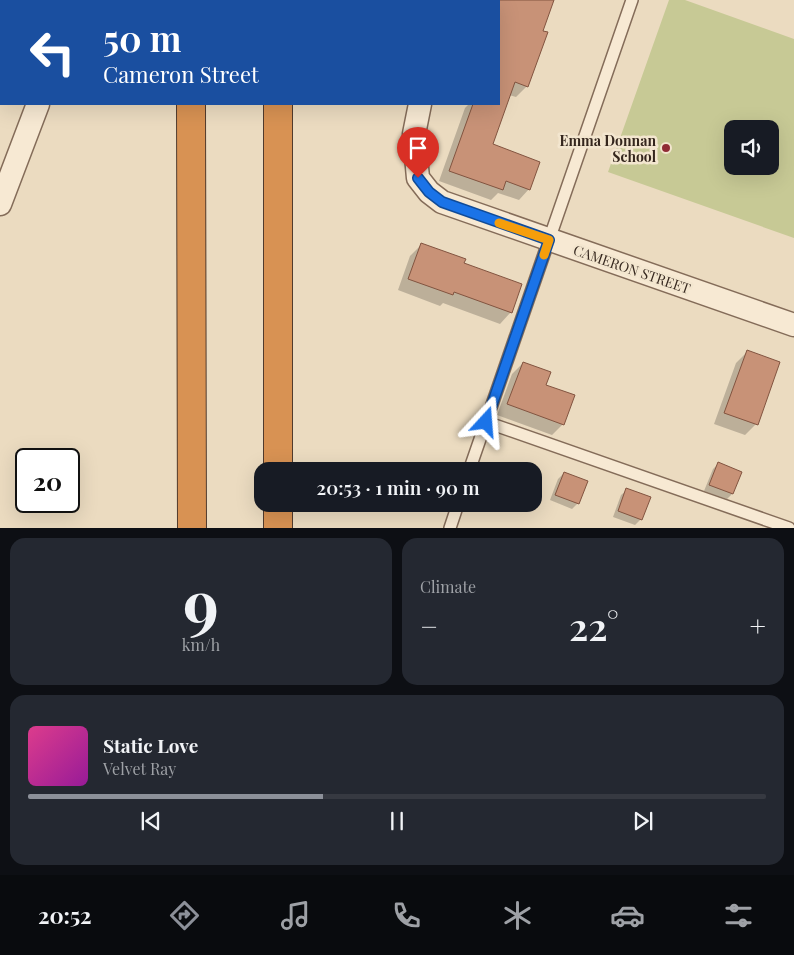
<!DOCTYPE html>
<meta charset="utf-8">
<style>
body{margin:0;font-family:"Playfair Display",serif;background:#242831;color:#f1f3f6;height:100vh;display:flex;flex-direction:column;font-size:19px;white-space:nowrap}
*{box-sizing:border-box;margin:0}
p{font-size:16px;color:#9ea1a6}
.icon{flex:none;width:28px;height:28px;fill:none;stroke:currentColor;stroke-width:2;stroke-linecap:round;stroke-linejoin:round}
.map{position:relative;height:528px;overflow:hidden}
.drawer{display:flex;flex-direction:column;gap:10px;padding:10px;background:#0d0f14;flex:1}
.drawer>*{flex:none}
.guide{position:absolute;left:0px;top:0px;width:500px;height:105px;box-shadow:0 5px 20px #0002;background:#1a4fa0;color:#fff;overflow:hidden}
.fabs{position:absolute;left:724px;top:120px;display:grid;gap:10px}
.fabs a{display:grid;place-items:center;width:55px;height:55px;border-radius:10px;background:#171b24;box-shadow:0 5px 20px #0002;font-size:25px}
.speed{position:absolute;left:15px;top:448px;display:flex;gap:10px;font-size:25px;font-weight:700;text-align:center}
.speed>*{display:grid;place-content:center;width:65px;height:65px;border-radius:50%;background:#171b24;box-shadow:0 5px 20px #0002;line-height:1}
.speed .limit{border:2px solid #111;border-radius:8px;background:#fff;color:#111}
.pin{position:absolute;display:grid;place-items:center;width:42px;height:42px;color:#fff;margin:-51px -21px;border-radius:50% 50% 50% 0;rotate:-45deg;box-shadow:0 0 5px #0007}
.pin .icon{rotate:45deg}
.me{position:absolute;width:55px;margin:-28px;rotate:19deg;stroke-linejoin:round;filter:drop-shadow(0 0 4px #0008)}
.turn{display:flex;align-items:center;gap:18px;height:105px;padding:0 20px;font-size:22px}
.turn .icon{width:65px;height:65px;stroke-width:2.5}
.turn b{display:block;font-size:35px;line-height:42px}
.big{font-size:38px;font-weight:600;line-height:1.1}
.drawer .card{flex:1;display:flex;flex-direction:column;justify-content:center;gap:8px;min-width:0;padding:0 18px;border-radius:15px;background:#242831}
.drawer .dial{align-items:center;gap:0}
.dial b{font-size:65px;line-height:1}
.song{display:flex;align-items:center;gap:15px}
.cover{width:60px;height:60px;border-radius:8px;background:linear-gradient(135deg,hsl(330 70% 55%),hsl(300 70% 35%))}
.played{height:5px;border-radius:2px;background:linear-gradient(90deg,#8c9099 40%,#363941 40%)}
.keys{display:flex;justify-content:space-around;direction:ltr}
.heat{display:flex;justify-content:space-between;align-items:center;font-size:28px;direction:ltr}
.drawer .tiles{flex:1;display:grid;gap:10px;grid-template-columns:1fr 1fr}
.card:last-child{grid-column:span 2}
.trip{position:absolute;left:254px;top:462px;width:288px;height:50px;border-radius:15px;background:#171b24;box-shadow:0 5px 20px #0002;font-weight:600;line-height:50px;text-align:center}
.menu{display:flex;height:80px;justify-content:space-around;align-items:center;background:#090b0e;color:#9ea1a6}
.menu .icon{width:35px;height:35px}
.menu .current{color:#8c9099}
.menu b{font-size:22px;color:#f1f3f6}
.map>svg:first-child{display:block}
.green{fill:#c7c995;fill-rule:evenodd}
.shadow{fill:#0003}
.building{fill:#c89277;stroke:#825440}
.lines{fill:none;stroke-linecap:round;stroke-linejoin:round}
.service-casing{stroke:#846c59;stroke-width:14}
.minor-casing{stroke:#846c59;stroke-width:25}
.motorway-casing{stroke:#513b2d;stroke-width:30}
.service{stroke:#f7e9d3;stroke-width:11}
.minor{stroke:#f7e9d3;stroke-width:22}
.motorway{stroke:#d89253;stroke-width:28}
.route-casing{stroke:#114b97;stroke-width:12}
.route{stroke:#1a73e8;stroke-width:9}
.slow{stroke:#f59e0b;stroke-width:9}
.poi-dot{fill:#902c35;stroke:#f3e6cf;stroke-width:2}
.labels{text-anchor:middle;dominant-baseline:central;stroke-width:5;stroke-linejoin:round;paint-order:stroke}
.poi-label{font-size:14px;font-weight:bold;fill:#34261d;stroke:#f3e6cf;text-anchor:end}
.street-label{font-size:14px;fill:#34261d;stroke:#f3e6cf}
</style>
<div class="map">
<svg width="794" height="528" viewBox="0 0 794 528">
<rect width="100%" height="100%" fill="#ebdbc0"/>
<!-- green -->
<path class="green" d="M669 0H685L794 39V238L608 172ZM732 129H770V166H732Z"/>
<!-- shadow -->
<path class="shadow" d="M495 0H553L542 31 527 86 516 97 509 95 491 144 529 189 519 200 498 193 491 200 439 181 465 108 469 104H499V1H494Z
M422 244 463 264 511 312 500 324 443 303 440 306 398 290 410 256Z
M747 352 756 424 745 435 714 424 736 363Z
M523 363 545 386 563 424 552 435 497 415 512 374Z
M718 464 732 494 727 499 704 491 713 469Z
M564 473 578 503 572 509 550 500 558 479Z
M627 490 641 519 635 525 613 517 621 495Z"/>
<!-- building -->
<path class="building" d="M499 0H554L543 31 548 32 528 87 515 82 493 144 540 162 530 190 506 181 503 190 449 171 473 104H499Z
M421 243 466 259 464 263 522 284 512 313 454 292 453 295 408 279Z
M747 350 780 362 758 425 724 413Z
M523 362 551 372 546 385 575 395 564 425 507 404Z
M718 462 742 472 733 494 709 485Z
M564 472 588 481 579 504 555 495Z
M626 488 651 497 642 520 618 511Z"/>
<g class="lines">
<defs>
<path id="service" d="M486 422 789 528
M469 471 632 0
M450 528 458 504"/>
<path id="minor" d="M71 1V0
M453 1V0
M420 104 414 134 418 178 429 192 442 202 794 325
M0 204 38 104"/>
<path id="motorway" d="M190 0V1
M278 0V1
M191 104 192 528
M278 104V471
M278 504V528"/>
</defs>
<!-- service casing -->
<use href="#service" class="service-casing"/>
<!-- minor casing -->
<use href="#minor" class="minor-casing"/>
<!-- motorway casing -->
<use href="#motorway" class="motorway-casing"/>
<!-- service -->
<use href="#service" class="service"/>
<!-- minor -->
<use href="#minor" class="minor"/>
<!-- motorway -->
<use href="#motorway" class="motorway"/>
</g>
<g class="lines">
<defs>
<path id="route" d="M418 178 429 192 442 202 549 240 486 422"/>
</defs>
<!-- route casing -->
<use href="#route" class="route-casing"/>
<!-- route -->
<use href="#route" class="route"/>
<!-- slow -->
<path class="slow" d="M499 223 549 240 544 255"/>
</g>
<!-- markers -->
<circle class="poi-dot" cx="666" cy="148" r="5"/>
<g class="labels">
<!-- poi labels -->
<g class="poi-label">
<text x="656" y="140">Emma Donnan<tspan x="656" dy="16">School</tspan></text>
</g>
<!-- street labels -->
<g class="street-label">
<text transform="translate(632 269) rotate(19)">CAMERON STREET</text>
</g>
</g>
</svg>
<div class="fabs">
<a><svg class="icon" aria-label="sound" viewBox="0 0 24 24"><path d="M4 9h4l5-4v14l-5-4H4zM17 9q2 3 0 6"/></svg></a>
</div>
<div class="speed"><div class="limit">20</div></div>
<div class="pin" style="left:418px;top:178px;background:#d93025"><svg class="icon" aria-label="arrive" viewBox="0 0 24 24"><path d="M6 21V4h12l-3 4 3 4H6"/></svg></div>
<svg class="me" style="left:486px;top:422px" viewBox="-20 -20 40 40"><path d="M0-17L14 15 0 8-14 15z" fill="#1a73e8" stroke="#fff" stroke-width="4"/></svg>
<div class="trip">20:53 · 1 min · 90 m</div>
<div class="guide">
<div class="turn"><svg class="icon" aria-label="left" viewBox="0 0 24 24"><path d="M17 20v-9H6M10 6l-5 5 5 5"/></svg><div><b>50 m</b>Cameron Street</div></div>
</div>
</div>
<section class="drawer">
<div class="tiles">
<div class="card dial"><b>9</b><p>km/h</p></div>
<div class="card"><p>Climate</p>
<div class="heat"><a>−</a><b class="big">22°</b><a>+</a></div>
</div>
<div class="card">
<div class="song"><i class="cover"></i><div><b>Static Love</b><p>Velvet Ray</p></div></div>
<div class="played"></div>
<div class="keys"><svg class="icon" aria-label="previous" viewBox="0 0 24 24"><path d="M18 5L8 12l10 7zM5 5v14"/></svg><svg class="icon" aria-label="pause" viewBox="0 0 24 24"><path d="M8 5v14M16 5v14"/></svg><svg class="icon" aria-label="next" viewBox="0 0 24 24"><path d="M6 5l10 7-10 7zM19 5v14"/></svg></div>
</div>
</div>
</section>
<nav class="menu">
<b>20:52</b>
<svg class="icon current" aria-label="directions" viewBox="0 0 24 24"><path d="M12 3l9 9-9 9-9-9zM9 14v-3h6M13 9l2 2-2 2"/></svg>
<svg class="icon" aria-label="music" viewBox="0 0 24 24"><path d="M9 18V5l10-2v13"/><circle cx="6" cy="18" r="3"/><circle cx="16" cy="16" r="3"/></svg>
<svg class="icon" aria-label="phone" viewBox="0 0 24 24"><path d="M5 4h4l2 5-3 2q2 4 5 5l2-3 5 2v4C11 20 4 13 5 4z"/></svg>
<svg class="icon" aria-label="climate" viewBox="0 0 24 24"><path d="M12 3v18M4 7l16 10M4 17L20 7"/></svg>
<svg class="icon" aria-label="car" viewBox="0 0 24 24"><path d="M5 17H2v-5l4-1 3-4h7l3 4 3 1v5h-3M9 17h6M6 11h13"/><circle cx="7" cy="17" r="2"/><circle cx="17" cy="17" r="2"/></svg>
<svg class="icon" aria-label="filters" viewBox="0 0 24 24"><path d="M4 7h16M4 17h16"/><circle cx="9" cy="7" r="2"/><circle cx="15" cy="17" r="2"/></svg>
</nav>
